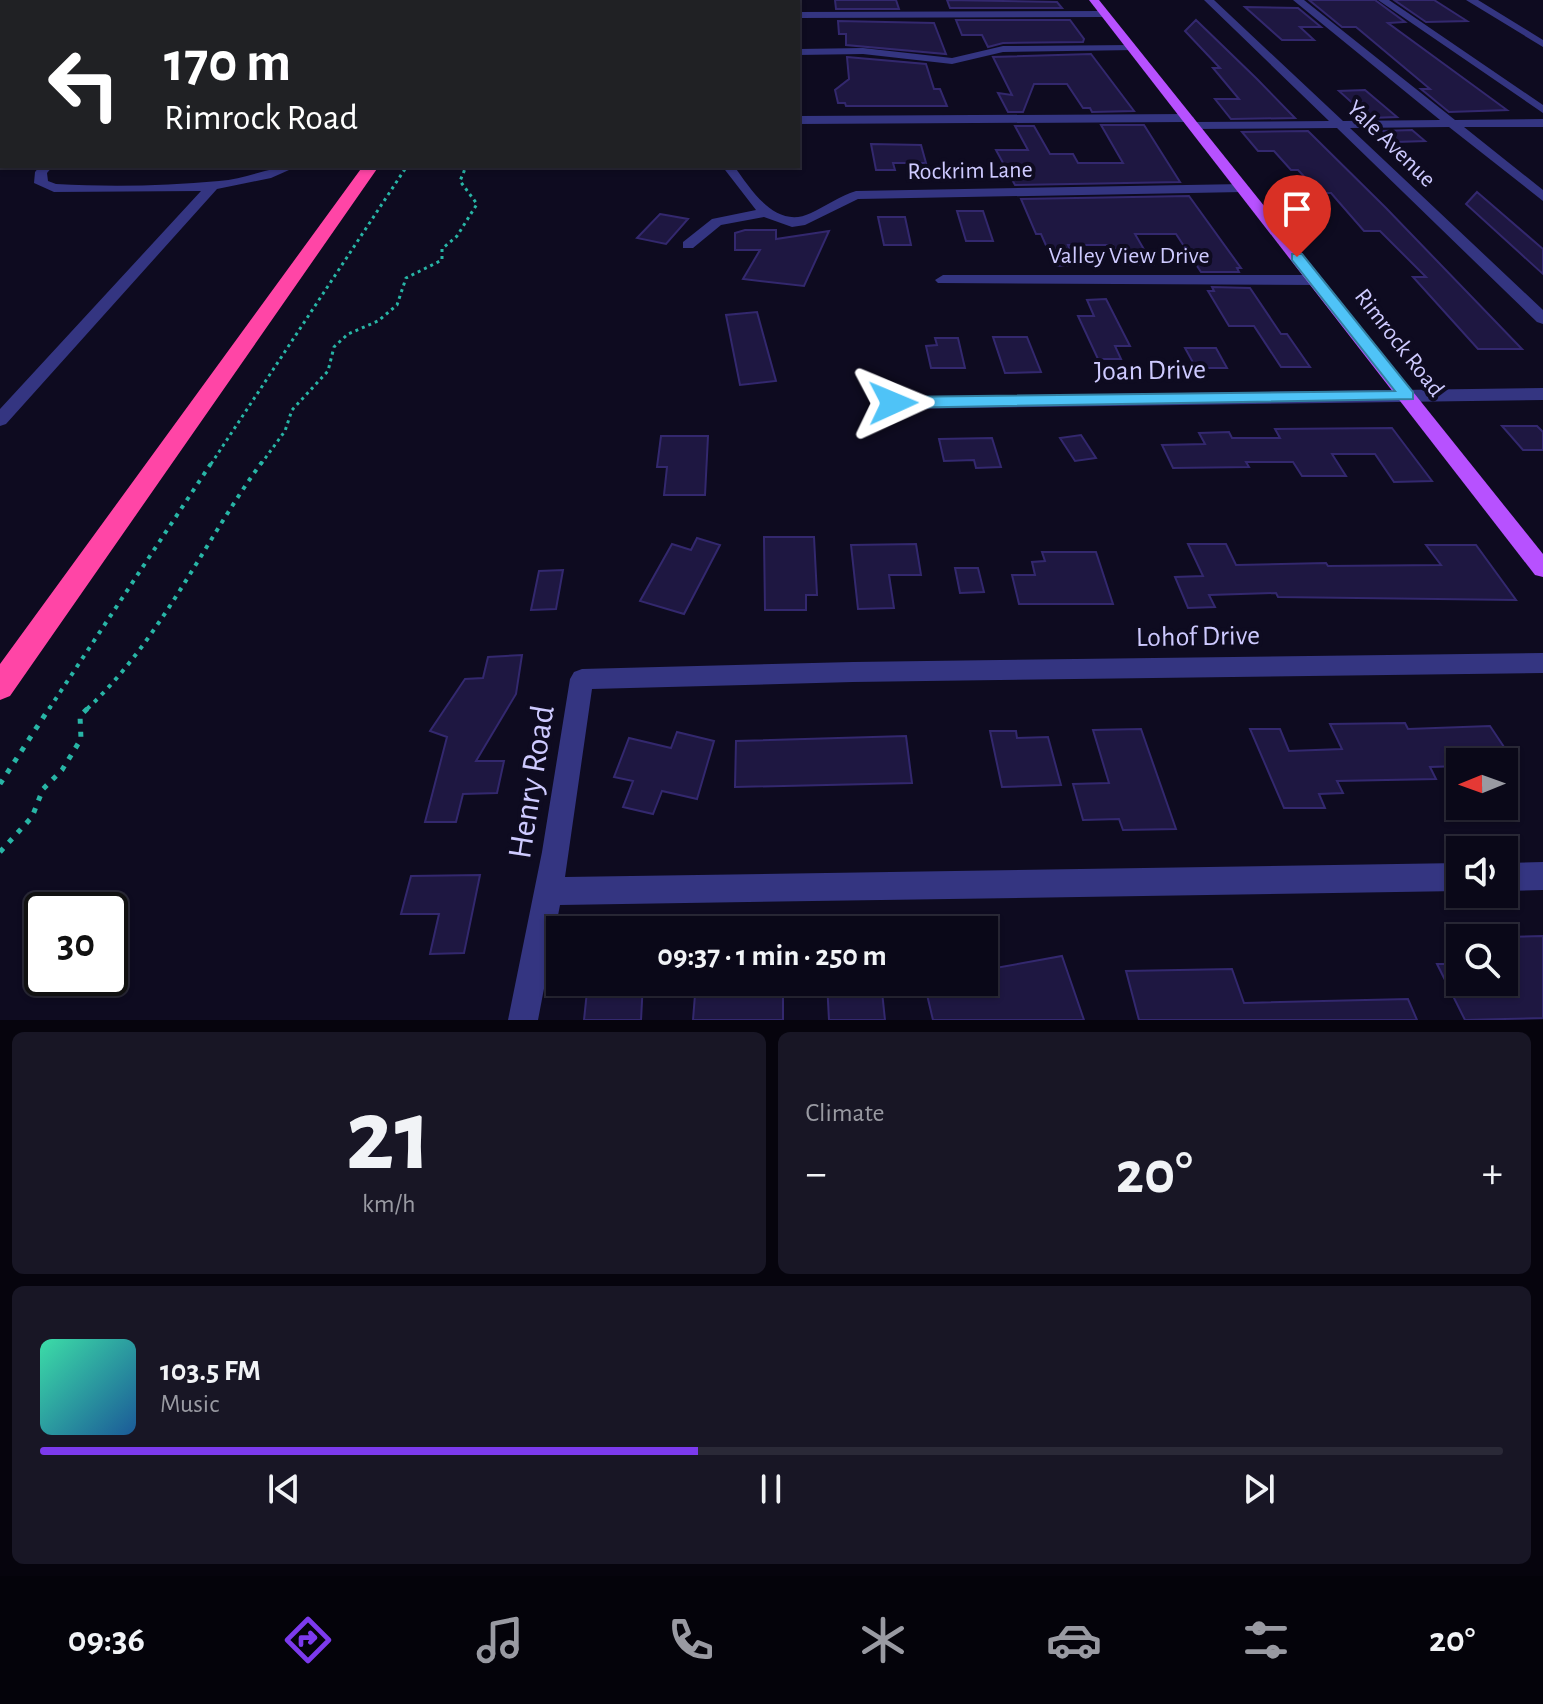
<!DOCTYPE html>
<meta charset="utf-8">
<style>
body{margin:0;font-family:"Alegreya Sans",sans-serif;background:#181625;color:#f1f3f6;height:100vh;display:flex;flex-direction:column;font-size:30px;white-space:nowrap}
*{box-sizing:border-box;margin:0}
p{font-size:26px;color:#999aa2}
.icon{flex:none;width:44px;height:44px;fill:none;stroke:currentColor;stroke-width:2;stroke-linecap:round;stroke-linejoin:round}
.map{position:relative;height:1020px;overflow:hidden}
.details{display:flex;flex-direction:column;gap:12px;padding:12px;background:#06040d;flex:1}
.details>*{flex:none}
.banner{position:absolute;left:0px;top:0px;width:800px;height:168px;box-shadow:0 2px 6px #0004,0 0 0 2px #2a2937;background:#202124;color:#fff;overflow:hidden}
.needle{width:52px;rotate:269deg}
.controls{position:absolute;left:1446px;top:748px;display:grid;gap:16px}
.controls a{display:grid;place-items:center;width:72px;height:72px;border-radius:0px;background:#0a0818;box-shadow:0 2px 6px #0004,0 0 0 2px #2a2937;font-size:40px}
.speed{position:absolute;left:24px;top:892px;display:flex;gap:16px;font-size:40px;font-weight:700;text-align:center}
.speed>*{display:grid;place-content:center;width:104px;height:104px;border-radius:50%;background:#0a0818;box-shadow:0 2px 6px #0004,0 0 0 2px #2a2937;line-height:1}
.speed .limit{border:4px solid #111;border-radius:12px;background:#fff;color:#111}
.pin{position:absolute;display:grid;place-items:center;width:68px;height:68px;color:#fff;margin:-82px -34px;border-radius:50% 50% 50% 0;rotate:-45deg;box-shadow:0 0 8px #0007}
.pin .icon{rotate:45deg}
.me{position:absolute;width:88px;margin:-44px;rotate:89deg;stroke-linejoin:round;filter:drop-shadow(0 0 6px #0008)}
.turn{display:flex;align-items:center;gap:28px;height:168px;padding:0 32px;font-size:36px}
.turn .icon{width:104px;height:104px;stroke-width:2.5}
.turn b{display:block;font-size:56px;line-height:68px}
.big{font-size:60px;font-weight:600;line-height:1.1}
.details .widget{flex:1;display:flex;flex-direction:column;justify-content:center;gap:12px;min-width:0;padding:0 28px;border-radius:12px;background:#181625}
.details .dial{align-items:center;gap:0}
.dial b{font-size:104px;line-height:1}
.song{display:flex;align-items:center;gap:24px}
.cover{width:96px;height:96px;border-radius:12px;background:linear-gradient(135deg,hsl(160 70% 55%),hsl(210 70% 35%))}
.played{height:8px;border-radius:4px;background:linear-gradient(90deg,#7c3aed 45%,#2a2937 45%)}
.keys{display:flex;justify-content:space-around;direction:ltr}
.heat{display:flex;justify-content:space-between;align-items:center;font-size:44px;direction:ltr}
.details .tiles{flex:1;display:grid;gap:12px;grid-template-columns:1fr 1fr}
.widget:last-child{grid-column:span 2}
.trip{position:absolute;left:546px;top:916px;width:452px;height:80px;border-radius:0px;background:#0a0818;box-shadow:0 2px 6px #0004,0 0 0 2px #2a2937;font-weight:600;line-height:80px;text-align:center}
.menu{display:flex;height:128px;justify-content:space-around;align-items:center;background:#04030a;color:#999aa2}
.menu .icon{width:56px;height:56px}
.menu .active{color:#7c3aed}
.menu b{font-size:36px;color:#f1f3f6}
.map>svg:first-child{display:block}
.building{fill:#1e1741;stroke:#33286e;stroke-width:2}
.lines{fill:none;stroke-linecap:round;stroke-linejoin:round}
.path-far3{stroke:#28b5a6;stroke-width:2;stroke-dasharray:2 3;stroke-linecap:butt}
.path-far2{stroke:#28b5a6;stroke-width:3;stroke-dasharray:3 4;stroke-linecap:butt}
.path-far1{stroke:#28b5a6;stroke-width:4;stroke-dasharray:4 6;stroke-linecap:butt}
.path{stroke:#28b5a6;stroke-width:5;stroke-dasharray:5 8;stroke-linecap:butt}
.minor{fill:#343581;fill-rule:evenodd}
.major{fill:#b751ff;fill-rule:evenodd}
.highway{fill:#ff45a6;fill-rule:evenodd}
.route{fill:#4fc3f7;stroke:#337fa1;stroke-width:2}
.labels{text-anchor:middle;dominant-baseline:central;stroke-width:8;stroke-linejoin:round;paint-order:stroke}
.far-street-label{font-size:24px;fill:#cecaff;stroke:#0e0b20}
.street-label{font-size:28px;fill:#cecaff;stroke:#0e0b20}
.near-street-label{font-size:34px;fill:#cecaff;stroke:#0e0b20}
</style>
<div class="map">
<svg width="1543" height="1020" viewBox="0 0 1543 1020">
<rect width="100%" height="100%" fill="#0e0b20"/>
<!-- building -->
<path class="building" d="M835 0H896L899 9H836Z
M947 0 1057 2 1062 8H950Z
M1309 0H1375L1405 22 1388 23 1507 110 1449 112 1421 89H1430L1356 27H1342Z
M1394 0H1434L1467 21 1426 22Z
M1245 7 1298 8 1321 27H1300L1314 40H1282Z
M956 20H1070L1084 39 1083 42 1003 43 988 47 982 35H962Z
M1196 20 1257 79 1295 118 1231 119 1215 99H1239L1213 68H1220L1185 31Z
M838 21 934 23 946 54 846 45V34H839Z
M1091 54 1134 111 1092 112 1090 108H1083L1067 84H1034L1023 112H1008L998 93 1012 95 993 57Z
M847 57 926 64 934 89H940L947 106H846L845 103H838L835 90 849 79Z
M1365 90 1397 117 1369 118 1339 91Z
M1101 125H1144L1180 182 1015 185 996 150H1028L1015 126H1034L1050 154H1073L1078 163H1123Z
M1412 130 1425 141 1396 142 1383 131Z
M1308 131 1386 208 1522 349H1478L1413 277H1426L1380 231H1364L1331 193H1320L1298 170H1291L1274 151H1258L1242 132Z
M871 144 921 145 926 163H893L895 170H876Z
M1477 192 1543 249V274L1466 204Z
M1189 196 1241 268H1237L1239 272H1201L1176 234H1135L1153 265H1124L1113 245H1068L1077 265 1055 266 1041 234H1036L1021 199Z
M957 211H983L993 241H966Z
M660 214 688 219 666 244 637 238Z
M878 217H905L911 245H884Z
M745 230H776V239L829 231 804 286 743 279 760 250H735V233Z
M1212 287 1250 288 1281 334H1287L1310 367H1281L1254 326H1229L1208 291H1214Z
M1106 299 1130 346H1115L1121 359H1098L1078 316H1094L1087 300Z
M757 312 776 381 740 385 726 315Z
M993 337H1027L1041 372 1005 373Z
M935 338H958L965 368H931L926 346 937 345Z
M1185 348H1216L1227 368H1196Z
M1502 426H1537L1543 432V450H1523Z
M1392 428 1432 481 1394 482 1375 454H1332L1346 476H1302L1293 462H1246L1249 467 1173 468 1162 445 1205 444 1199 433 1229 432 1232 438H1280L1275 429Z
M1081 435 1096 458 1075 461 1060 438Z
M661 436H708L705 495H664L667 467H657Z
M992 438 1001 467 976 468 974 460 944 461 939 439Z
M764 537H814L817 595H806V610H765Z
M697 538 720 545 684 614 640 601 672 544 691 550Z
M916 544 921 575H889L894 608 858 609 851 545Z
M1188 544H1226L1236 565 1326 563 1328 566 1441 565 1426 545H1476L1516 600 1278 597 1276 593 1209 595 1215 607 1188 608 1175 577 1203 576Z
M1042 552H1096L1113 604H1019L1012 575H1035L1032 562 1045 561Z
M955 568H978L984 592 960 593Z
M563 570 556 609 531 610 539 571Z
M522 655 516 694 476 761H504L497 793 463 794 456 822H425L447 737 430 731 465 679 483 678 488 657Z
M1405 723 1408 729 1490 726 1514 762H1460V766L1430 767 1436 779 1337 781 1343 793 1319 794 1325 808H1284L1250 729H1280L1289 751 1342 749 1330 724Z
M1141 729 1176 829 1123 830 1119 819 1083 820 1073 784 1109 783 1093 730Z
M990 731H1016L1017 738 1048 737 1061 785 1002 787Z
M677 732 714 741 697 799 662 791 653 814 623 807 633 781 614 777 629 738 671 748Z
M906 736 912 783 735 787 736 741Z
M480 875 464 953 430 954 439 914H401L411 876Z
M1543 936V1018L1465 1020 1437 964H1460V982H1504V937Z
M1062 956 1084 1020H933L924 982H984V970Z
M1232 969 1244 1003 1408 999 1417 1020H1139L1126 971Z
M588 982H643L641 1020H584Z
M696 982H783V1020H693Z
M827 982H881L885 1020H829Z"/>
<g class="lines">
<!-- path-far3 -->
<path class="path-far3" d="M49 2 52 0"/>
<!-- path-far2 -->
<path class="path-far2" d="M211 464 407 166
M261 464 285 431 292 410 328 371 334 347 348 334 378 321 397 305 406 278 442 260V249L457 236 477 204 460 181 465 169 471 166"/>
<!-- path-far1 -->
<path class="path-far1" d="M49 709 212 462
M87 709C161 640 203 543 262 462"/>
<!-- path -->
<path class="path" d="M0 784 50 707
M0 852 32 817 43 789 62 770 81 739 80 716 89 707"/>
<!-- minor -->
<path class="minor" d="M227 0H237L225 2Z
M416 0H426V2H416Z
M1204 0H1214L1343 121 1440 120 1293 0H1304L1455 120 1543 119V127H1464L1543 190V201L1449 127 1350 128 1543 310V324L1537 322 1337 128 1190 129 1188 126 1194 122 1329 121Z
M1378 0H1389L1543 105V113Z
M1466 0H1478L1543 40V47Z
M798 12 1105 11 1110 14 1105 17 798 18Z
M1132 45 1137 48 1136 50 1003 52 952 64 863 54 798 55V49L863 48 952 58 1003 46Z
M798 116 1188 114 1194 118 1188 122 798 124Z
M40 166H53L47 173 48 181 56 184C110 187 165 186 219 181 246 179 271 166 298 166L271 178 217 189 6 424 0 426V409L201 191 54 192 34 183 35 172Z
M722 166H734C752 191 776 230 811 213 826 206 840 196 856 191L1243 184 1250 188 1243 192 858 199 805 225 792 227 764 217 721 225 693 248H683V242L712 219 756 210Z
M943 275H1315L1323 280 1315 285 938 283 935 280Z
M1543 388V400L893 409 884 403 893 397Z
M1543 653V673L853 682 592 689 565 877 1460 863V891L560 905 538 1020H508L542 852 570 679 574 672 582 669 853 662Z
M1543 862V890L1504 891V863Z"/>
<!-- major -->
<path class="major" d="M1089 0H1099L1543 554V577L1535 575Z"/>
<!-- highway -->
<path class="highway" d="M485 0H497L483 2Z
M363 166H379L10 696 0 700V664Z"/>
</g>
<!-- route -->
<path class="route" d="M1292 254H1302L1413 392V399L893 408 885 403 893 397 1395 391 1292 260Z"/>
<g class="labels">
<!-- far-street labels -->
<g class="far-street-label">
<text transform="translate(1391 144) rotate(44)">Yale Avenue</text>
<text transform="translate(970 171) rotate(-1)">Rockrim Lane</text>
<text x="1129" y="256">Valley View Drive</text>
<text transform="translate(1399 343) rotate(52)">Rimrock Road</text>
</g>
<!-- street labels -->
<g class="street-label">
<text transform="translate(1150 371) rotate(-1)">Joan Drive</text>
<text transform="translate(1198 637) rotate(-1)">Lohof Drive</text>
</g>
<!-- near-street labels -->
<g class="near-street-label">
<text transform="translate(532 782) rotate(-81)">Henry Road</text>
</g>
</g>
</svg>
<div class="controls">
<a><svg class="needle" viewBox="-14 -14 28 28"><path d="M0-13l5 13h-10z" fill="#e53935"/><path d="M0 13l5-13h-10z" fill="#999aa2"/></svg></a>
<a><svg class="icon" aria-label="sound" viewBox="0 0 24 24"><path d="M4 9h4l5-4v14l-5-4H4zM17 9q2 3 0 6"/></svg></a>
<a><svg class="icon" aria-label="search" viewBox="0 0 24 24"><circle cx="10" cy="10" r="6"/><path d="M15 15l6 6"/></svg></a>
</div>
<div class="speed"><div class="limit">30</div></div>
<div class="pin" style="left:1297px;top:257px;background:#d93025"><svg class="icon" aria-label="arrive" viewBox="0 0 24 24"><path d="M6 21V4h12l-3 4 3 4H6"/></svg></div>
<svg class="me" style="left:893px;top:403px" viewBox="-20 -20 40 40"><path d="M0-17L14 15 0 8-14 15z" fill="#4fc3f7" stroke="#fff" stroke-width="4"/></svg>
<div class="trip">09:37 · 1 min · 250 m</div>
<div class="banner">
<div class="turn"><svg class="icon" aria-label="left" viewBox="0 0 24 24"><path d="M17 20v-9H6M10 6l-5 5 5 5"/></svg><div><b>170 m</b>Rimrock Road</div></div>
</div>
</div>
<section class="details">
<div class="tiles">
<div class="widget dial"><b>21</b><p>km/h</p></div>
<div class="widget"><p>Climate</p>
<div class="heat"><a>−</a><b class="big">20°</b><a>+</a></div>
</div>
<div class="widget">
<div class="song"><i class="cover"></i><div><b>103.5 FM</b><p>Music</p></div></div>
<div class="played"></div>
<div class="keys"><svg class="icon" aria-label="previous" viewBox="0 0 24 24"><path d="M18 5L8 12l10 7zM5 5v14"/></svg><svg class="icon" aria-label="pause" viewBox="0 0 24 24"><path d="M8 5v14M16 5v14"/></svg><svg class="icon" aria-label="next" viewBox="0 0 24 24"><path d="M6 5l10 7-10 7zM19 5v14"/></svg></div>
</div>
</div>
</section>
<nav class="menu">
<b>09:36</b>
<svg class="icon active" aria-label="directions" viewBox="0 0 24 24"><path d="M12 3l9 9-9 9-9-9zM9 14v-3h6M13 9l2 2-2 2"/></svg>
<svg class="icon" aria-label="music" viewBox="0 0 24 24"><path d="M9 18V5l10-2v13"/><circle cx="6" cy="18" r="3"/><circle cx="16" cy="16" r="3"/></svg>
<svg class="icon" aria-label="phone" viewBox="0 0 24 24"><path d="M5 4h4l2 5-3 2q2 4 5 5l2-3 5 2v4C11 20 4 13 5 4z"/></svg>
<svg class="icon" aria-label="climate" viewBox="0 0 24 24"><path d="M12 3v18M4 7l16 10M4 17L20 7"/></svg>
<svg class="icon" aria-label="car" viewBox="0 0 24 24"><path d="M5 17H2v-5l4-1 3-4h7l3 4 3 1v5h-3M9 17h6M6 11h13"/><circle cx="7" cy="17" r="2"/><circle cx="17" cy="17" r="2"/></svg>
<svg class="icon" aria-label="filters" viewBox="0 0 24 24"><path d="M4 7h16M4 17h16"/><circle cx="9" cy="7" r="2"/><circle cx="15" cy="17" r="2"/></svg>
<b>20°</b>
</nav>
